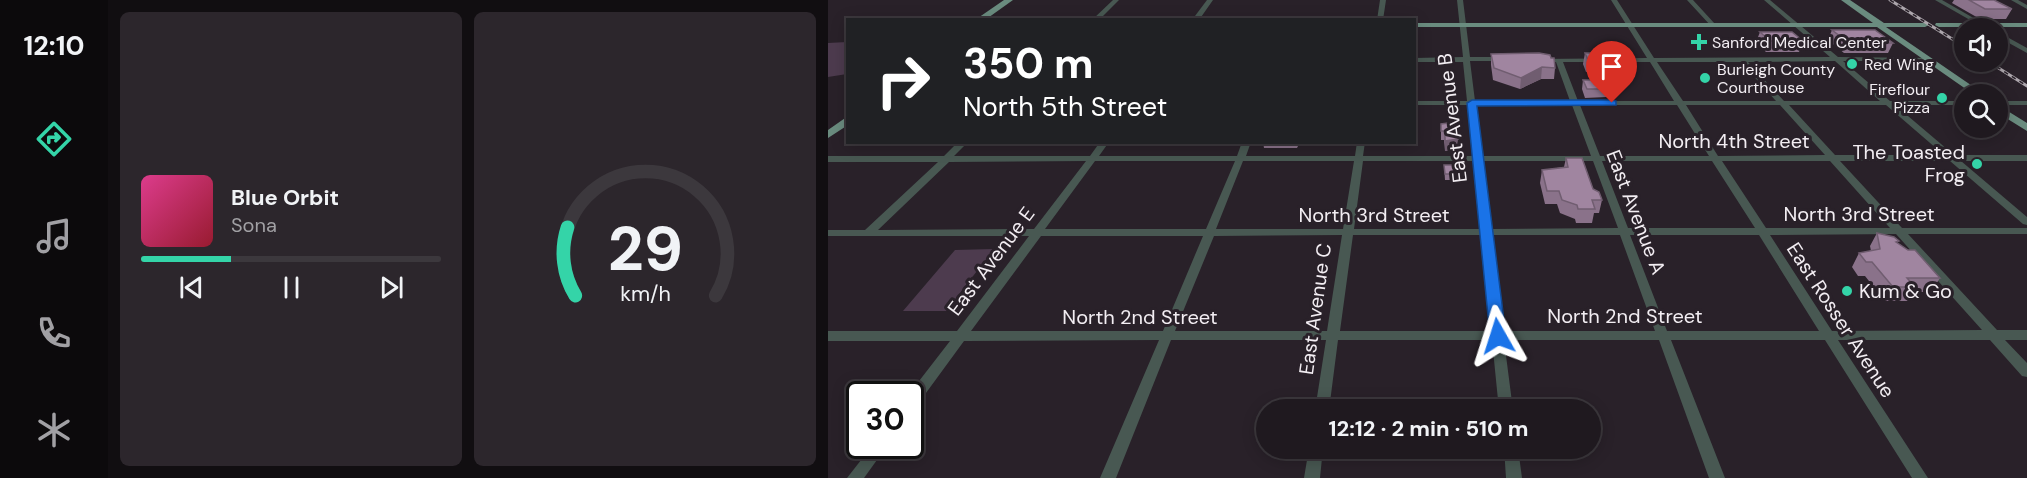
<!DOCTYPE html>
<meta charset="utf-8">
<style>
body{margin:0;font-family:"DM Sans",sans-serif;background:#2c262c;color:#f1f3f6;height:100vh;display:flex;flex-direction:column;font-size:22px;white-space:nowrap}
*{box-sizing:border-box;margin:0}
p{font-size:20px;color:#a1a0a4}
.icon{flex:none;width:33px;height:33px;fill:none;stroke:currentColor;stroke-width:2;stroke-linecap:round;stroke-linejoin:round}
.map{position:relative;flex:1;overflow:hidden}
.panel{display:flex;flex-direction:column;gap:12px;padding:12px;background:#110e11;width:720px}
.panel>*{flex:none}
.hud{position:absolute;left:18px;top:18px;width:570px;height:126px;border-radius:0px;box-shadow:0 3px 15px #0003,0 0 0 2px #3c383d;background:#202124;color:#fff;overflow:hidden}
.tools{position:absolute;left:1126px;top:18px;display:grid;gap:12px}
.tools a{display:grid;place-items:center;width:54px;height:54px;border-radius:50%;background:#1f191f;box-shadow:0 3px 15px #0003,0 0 0 2px #3c383d;font-size:30px}
.speed{position:absolute;left:18px;top:381px;display:flex;gap:12px;font-size:30px;font-weight:700;text-align:center}
.speed>*{display:grid;place-content:center;width:78px;height:78px;border-radius:50%;background:#1f191f;box-shadow:0 3px 15px #0003,0 0 0 2px #3c383d;line-height:1}
.speed .limit{border:3px solid #111;border-radius:9px;background:#fff;color:#111}
.pin{position:absolute;display:grid;place-items:center;width:51px;height:51px;color:#fff;margin:-62px -26px;border-radius:50% 50% 50% 0;rotate:-45deg;box-shadow:0 0 6px #0007}
.pin .icon{rotate:45deg}
.me{position:absolute;width:66px;margin:-33px;rotate:354deg;stroke-linejoin:round;filter:drop-shadow(0 0 4px #0008)}
.turn{display:flex;align-items:center;gap:21px;height:126px;padding:0 18px;font-size:27px}
.turn .icon{width:78px;height:78px;stroke-width:2.5}
.turn b{display:block;font-size:42px;line-height:51px}
.panel .card{flex:1;display:flex;flex-direction:column;justify-content:center;gap:9px;min-width:0;padding:0 21px;border-radius:9px;background:#2c262c}
.panel .dial{align-items:center;gap:0}
.dial svg{height:156px;overflow:visible;fill:none;stroke:#3c383d;stroke-width:7;stroke-linecap:round;text-anchor:middle}
.dial text{fill:#f1f3f6;stroke:none}
.song{display:flex;align-items:center;gap:18px}
.cover{width:72px;height:72px;border-radius:9px;background:linear-gradient(135deg,hsl(330 70% 55%),hsl(350 70% 35%))}
.played{height:6px;border-radius:3px;background:linear-gradient(90deg,#34d4a8 30%,#3c383d 30%)}
.keys{display:flex;justify-content:space-around;direction:ltr}
.panel .tiles{flex:1;display:grid;gap:12px;grid-template-columns:repeat(2,1fr)}
.trip{position:absolute;left:428px;top:399px;width:345px;height:60px;border-radius:30px;background:#1f191f;box-shadow:0 3px 15px #0003,0 0 0 2px #3c383d;font-weight:700;line-height:60px;text-align:center}
main{display:flex;flex:1;min-height:0}
.tabs{display:flex;flex-direction:column;width:108px;justify-content:space-around;align-items:center;background:#0c0a0c;color:#a1a0a4}
.tabs .icon{width:42px;height:42px}
.tabs .on{color:#34d4a8}
.tabs b{font-size:27px;color:#f1f3f6}
.map>svg:first-child{display:block}
.green{fill:#4d3b4e}
.lines{fill:none;stroke-linecap:round;stroke-linejoin:round}
.minor{fill:#485852;fill-rule:evenodd}
.major{fill:#6a8c7f;fill-rule:evenodd}
.rail-casing{stroke:#aca6ac;stroke-width:3}
.rail{stroke:#292129;stroke-width:1.5;stroke-dasharray:4.5;stroke-linecap:butt}
.wall{fill:#8a728a}
.shaded-wall{fill:#705d70}
.building{fill:#a085a0;stroke:#705d70;stroke-width:1.5}
.route{fill:#1a73e8;stroke:#114b97;stroke-width:1.5}
.poi-dot{fill:#34d4a8;stroke:#292129;stroke-width:2}
.labels{text-anchor:middle;dominant-baseline:central;stroke-width:6;stroke-linejoin:round;paint-order:stroke}
.far-poi-label{font-size:16px;fill:#f2edf2;stroke:#292129;text-anchor:start}
.street-label{font-size:20px;fill:#f2edf2;stroke:#292129}
.poi-label{font-size:20px;fill:#f2edf2;stroke:#292129;text-anchor:end}
</style>
<main>
<nav class="tabs">
<b>12:10</b>
<svg class="icon on" aria-label="directions" viewBox="0 0 24 24"><path d="M12 3l9 9-9 9-9-9zM9 14v-3h6M13 9l2 2-2 2"/></svg>
<svg class="icon" aria-label="music" viewBox="0 0 24 24"><path d="M9 18V5l10-2v13"/><circle cx="6" cy="18" r="3"/><circle cx="16" cy="16" r="3"/></svg>
<svg class="icon" aria-label="phone" viewBox="0 0 24 24"><path d="M5 4h4l2 5-3 2q2 4 5 5l2-3 5 2v4C11 20 4 13 5 4z"/></svg>
<svg class="icon" aria-label="climate" viewBox="0 0 24 24"><path d="M12 3v18M4 7l16 10M4 17L20 7"/></svg>
</nav>
<section class="panel">
<div class="tiles">
<div class="card">
<div class="song"><i class="cover"></i><div><b>Blue Orbit</b><p>Sona</p></div></div>
<div class="played"></div>
<div class="keys"><svg class="icon" aria-label="previous" viewBox="0 0 24 24"><path d="M18 5L8 12l10 7zM5 5v14"/></svg><svg class="icon" aria-label="pause" viewBox="0 0 24 24"><path d="M8 5v14M16 5v14"/></svg><svg class="icon" aria-label="next" viewBox="0 0 24 24"><path d="M6 5l10 7-10 7zM19 5v14"/></svg></div>
</div>
<div class="card dial"><svg viewBox="0 0 100 80">
<path d="M14 69A42 42 0 1 1 86 69"/>
<path d="M14 69A42 42 0 0 1 10 34" stroke="#34d4a8"/>
<text x="50" y="56" font-size="32" font-weight="700">29</text>
<text x="50" y="72" font-size="11">km/h</text>
</svg></div>
</div>
</section>
<div class="map">
<svg width="1199" height="478" viewBox="0 0 1199 478">
<rect width="100%" height="100%" fill="#292129"/>
<!-- green -->
<path class="green" d="M19 42V74L0 77V43Z
M166 249 118 311H75L127 250Z"/>
<g class="lines">
<!-- minor -->
<path class="minor" d="M285 0H291L271 20H264Z
M379 0H385L371 20H364Z
M552 0H558L555 20H549Z
M629 0H635L642 57H676L679 59 676 61H642L647 101H742L728 62H713L710 60 711 59 819 58 783 0H789L826 58 1002 57 936 0H942L1010 57 1103 58 1104 59 1101 61H1015L1062 101H1137V105H1067L1126 155H1199V161H1133L1199 217V225L1195 224 1122 161H1012L1074 228H1199V234H1080L1169 330H1199V340H1177L1199 363V377L1194 376 1162 340H1010L1100 478H1084L997 340H843L897 478H881L831 340H676L685 410H671L664 340H510L501 410H487L498 340H343L288 478H272L331 340 136 341 87 408 82 410 81 394 122 341H0V331H129L201 236H0V230H37L110 162H0V156H116L130 142H140L126 156H262L272 142H281L271 156H409L414 142H423L418 156H527L529 142H537L535 156H645L640 105H586V101H639L635 62H586V58L635 57ZM1007 61 1052 101H956L920 62ZM735 62H822L846 101H750ZM829 62H913L948 101H855ZM648 105H744L763 156H654ZM752 105H849L881 156H772ZM858 105H952L997 155 890 156ZM961 105H1058L1116 155H1007ZM258 161 206 229 50 230 121 162ZM267 161H407L378 229H217ZM415 161H526L515 229H388ZM535 161H646L653 229H526ZM655 161H765L790 228 663 229ZM774 161H884L927 228H800ZM894 161H1002L1062 228H938ZM1068 234 1154 330 1004 331 942 235ZM514 235 499 331H347L386 236ZM525 235H653L663 331H512ZM664 235H792L827 331H675ZM802 235H931L991 331H839ZM213 236H375L335 331H143Z
M859 0H865L887 24V26H883Z
M1107 0H1114L1163 28H1156Z
M1183 0H1190L1199 5V9Z
M1170 32 1199 48V53L1170 37Z
M1170 101H1199V105H1170Z
M44 446H59L36 478H19Z
M481 448H495L492 478H476Z
M676 448H690L694 478H678Z"/>
<!-- major -->
<path class="major" d="M176 0H185L157 20H147Z
M1013 0H1022L1056 23H1100L1101 25 1097 27H1058L1156 94H1145L1049 27H586V23H1045Z
M1108 23H1199V27H1111L1107 25Z
M1170 105 1199 123V131L1170 113Z
M20 116V125L0 138V130Z"/>
<defs>
<path id="rail" d="M1062 0 1137 47
M1161 62 1199 86"/>
</defs>
<!-- rail casing -->
<use href="#rail" class="rail-casing"/>
<!-- rail -->
<use href="#rail" class="rail"/>
</g>
<!-- wall -->
<path class="wall" d="M1126 0H1166L1184 9 1178 19H1152L1124 3Z
M1004 30 1065 43 1060 53H1016L1000 40Z
M932 32 975 41 971 52H938L928 42Z
M757 53 775 59 773 70 758 72 755 64Z
M663 54 727 68 726 79H713L692 89 665 80 663 65Z
M755 80 779 89 778 97 757 98 754 89Z
M613 124 629 149 617 151 616 140H613Z
M435 142H472L469 148H436Z
M738 158 774 200 771 213H766L764 223H748L747 219 732 213 729 204H717L712 183 714 170 736 167Z
M616 165 632 174V180H617Z
M1049 233 1070 243 1112 278 1103 292H1085L1079 301H1057L1037 276H1030L1024 267 1031 253 1043 251 1042 246Z"/>
<!-- shaded-wall -->
<path class="shaded-wall" d="M714 67 713 79 692 89 693 78Z
M630 139 629 149 617 151V141Z"/>
<!-- building -->
<path class="building" d="M1141 0H1166L1184 9H1157Z
M1004 30H1047L1065 43H1021Z
M932 32H964L975 41H942Z
M711 53 722 55 723 58H726L727 68 714 67 693 78 666 68 663 54Z
M757 53H772L775 59 760 60Z
M755 80H775L779 89H759Z
M628 122 630 139 617 141V131H613V124Z
M738 158H754L765 189 771 192 774 200H764L767 209H750L749 205 734 200 731 191H719L714 170 740 167Z
M616 165H631L632 174H617Z
M1049 233 1066 237 1071 241 1068 242 1080 250H1087L1112 278H1079L1087 287H1065L1044 262H1038L1031 253 1052 249Z"/>
<!-- route -->
<path class="route" d="M784 100 788 101V105L649 106 678 336 676 340H664L662 336 639 103 644 100Z"/>
<!-- markers -->
<g class="poi-dot">
<path d="M868 33h6v6h6v6h-6v6h-6v-6h-6v-6h6z"/>
<circle cx="1024" cy="64" r="6"/>
<circle cx="877" cy="78" r="6"/>
<circle cx="1114" cy="98" r="6"/>
<circle cx="1149" cy="164" r="6"/>
<circle cx="1019" cy="291" r="6"/>
</g>
<g class="labels">
<!-- far-poi labels -->
<g class="far-poi-label">
<text x="884" y="42">Sanford Medical Center</text>
<text x="1036" y="64">Red Wing</text>
<text x="889" y="69">Burleigh County<tspan x="889" dy="18">Courthouse</tspan></text>
<text x="1102" y="89" text-anchor="end">Fireflour<tspan x="1102" dy="18">Pizza</tspan></text>
</g>
<!-- street labels -->
<g class="street-label">
<text transform="translate(624 118) rotate(-97)">East Avenue B</text>
<text x="906" y="141">North 4th Street</text>
<text transform="translate(808 212) rotate(69)">East Avenue A</text>
<text x="1031" y="214">North 3rd Street</text>
<text x="546" y="215">North 3rd Street</text>
<text transform="translate(163 261) rotate(-53)">East Avenue E</text>
<text transform="translate(487 309) rotate(-82)">East Avenue C</text>
<text x="797" y="316">North 2nd Street</text>
<text x="312" y="317">North 2nd Street</text>
<text transform="translate(1013 320) rotate(57)">East Rosser Avenue</text>
</g>
<!-- poi labels -->
<g class="poi-label">
<text x="1137" y="152">The Toasted<tspan x="1137" dy="23">Frog</tspan></text>
<text x="1031" y="291" text-anchor="start">Kum &amp; Go</text>
</g>
</g>
</svg>
<div class="tools">
<a><svg class="icon" aria-label="sound" viewBox="0 0 24 24"><path d="M4 9h4l5-4v14l-5-4H4zM17 9q2 3 0 6"/></svg></a>
<a><svg class="icon" aria-label="search" viewBox="0 0 24 24"><circle cx="10" cy="10" r="6"/><path d="M15 15l6 6"/></svg></a>
</div>
<div class="speed"><div class="limit">30</div></div>
<div class="pin" style="left:784px;top:103px;background:#d93025"><svg class="icon" aria-label="arrive" viewBox="0 0 24 24"><path d="M6 21V4h12l-3 4 3 4H6"/></svg></div>
<svg class="me" style="left:670px;top:336px" viewBox="-20 -20 40 40"><path d="M0-17L14 15 0 8-14 15z" fill="#1a73e8" stroke="#fff" stroke-width="4"/></svg>
<div class="trip">12:12 · 2 min · 510 m</div>
<div class="hud">
<div class="turn"><svg class="icon" aria-label="right" viewBox="0 0 24 24"><path d="M7 20v-9h11M14 6l5 5-5 5"/></svg><div><b>350 m</b>North 5th Street</div></div>
</div>
</div>
</main>
